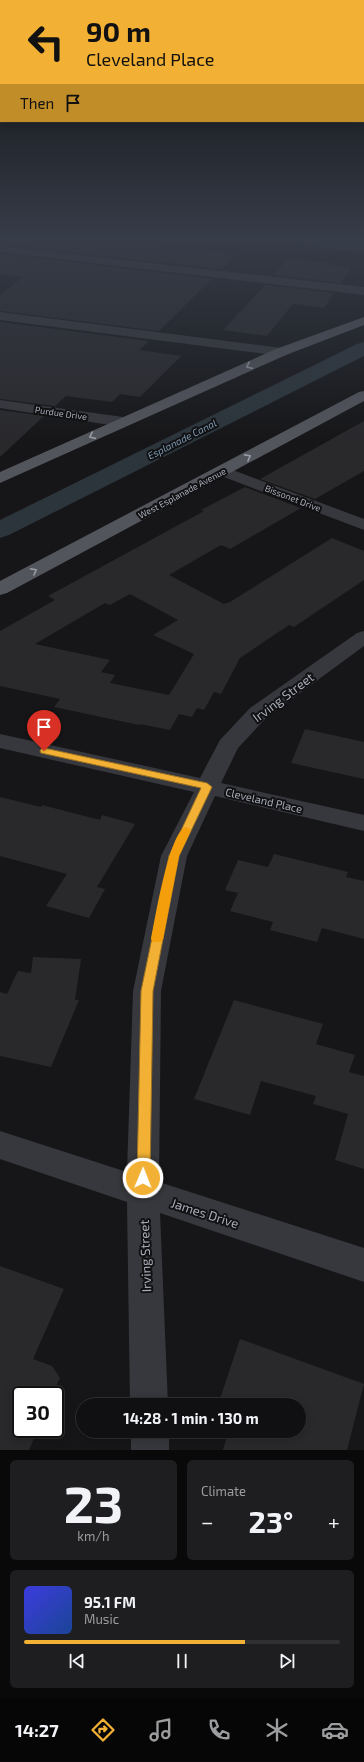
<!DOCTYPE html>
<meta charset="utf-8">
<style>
body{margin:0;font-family:"Exo 2",sans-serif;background:#1e1e20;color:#f1f3f6;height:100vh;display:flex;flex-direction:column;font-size:15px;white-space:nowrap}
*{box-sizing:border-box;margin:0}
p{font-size:13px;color:#9c9d9f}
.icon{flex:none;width:22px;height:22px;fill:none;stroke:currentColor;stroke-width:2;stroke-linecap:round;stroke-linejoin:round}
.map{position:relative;height:1450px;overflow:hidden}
.panel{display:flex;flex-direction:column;gap:10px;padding:10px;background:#09090a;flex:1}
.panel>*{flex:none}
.hud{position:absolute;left:0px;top:0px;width:364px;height:122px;box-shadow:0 2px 10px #0003,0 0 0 1px #303032;background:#f2b134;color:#111;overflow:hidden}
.speed{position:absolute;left:12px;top:1386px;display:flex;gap:8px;font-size:20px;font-weight:700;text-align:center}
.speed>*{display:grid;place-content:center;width:52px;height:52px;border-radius:50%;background:#101012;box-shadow:0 2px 10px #0003,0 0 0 1px #303032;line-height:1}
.speed .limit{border:2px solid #111;border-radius:6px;background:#fff;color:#111}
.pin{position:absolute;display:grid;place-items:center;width:34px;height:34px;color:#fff;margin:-41px -17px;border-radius:50% 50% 50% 0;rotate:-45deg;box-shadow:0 0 4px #0007}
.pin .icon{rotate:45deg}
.me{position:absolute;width:44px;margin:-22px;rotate:1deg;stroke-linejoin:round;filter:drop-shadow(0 0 3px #0008)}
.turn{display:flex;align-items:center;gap:14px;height:84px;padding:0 20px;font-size:18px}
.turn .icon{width:52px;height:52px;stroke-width:2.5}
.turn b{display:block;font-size:28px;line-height:34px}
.then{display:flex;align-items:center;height:38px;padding:0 20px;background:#0003;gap:8px;font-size:15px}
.big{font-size:30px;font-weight:700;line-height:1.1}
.panel .widget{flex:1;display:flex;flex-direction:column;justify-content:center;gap:6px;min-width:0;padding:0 14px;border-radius:6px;background:#1e1e20}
.panel .dial{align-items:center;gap:0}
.dial b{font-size:52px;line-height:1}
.song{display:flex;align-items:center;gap:12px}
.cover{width:48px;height:48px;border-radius:6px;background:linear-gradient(135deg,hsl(240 70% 55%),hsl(220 70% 35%))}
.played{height:4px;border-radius:2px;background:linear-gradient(90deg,#f2b134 70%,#303032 70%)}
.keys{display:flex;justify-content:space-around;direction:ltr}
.heat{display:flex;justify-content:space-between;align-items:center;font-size:22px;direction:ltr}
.panel .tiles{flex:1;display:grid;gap:10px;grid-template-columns:1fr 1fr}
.widget:last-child{grid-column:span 2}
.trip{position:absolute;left:76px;top:1398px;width:230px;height:40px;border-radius:20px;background:#101012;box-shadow:0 2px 10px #0003,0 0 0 1px #303032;font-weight:700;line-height:40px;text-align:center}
.dock{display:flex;height:64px;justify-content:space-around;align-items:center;background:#060607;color:#9c9d9f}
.dock .icon{width:28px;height:28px}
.dock .current{color:#f2b134}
.dock b{font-size:18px;color:#f1f3f6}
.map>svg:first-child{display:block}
.water{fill:#2c353c}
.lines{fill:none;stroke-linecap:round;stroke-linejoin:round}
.canal{fill:#2c353c;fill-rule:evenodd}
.building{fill:#29292c;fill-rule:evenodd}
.minor{fill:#37383d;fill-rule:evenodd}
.major{fill:#53555c;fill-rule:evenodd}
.oneway{stroke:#979ba6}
.route{fill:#f2b134;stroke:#9d7322}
.slow{fill:#f59e0b}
.labels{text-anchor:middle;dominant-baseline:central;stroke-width:4;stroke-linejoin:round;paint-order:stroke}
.far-street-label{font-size:9px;fill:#a8adb8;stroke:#111113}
.far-water-label{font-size:10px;font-style:italic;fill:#7f9bb3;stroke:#111113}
.street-label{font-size:11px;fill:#a8adb8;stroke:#111113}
.near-street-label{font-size:13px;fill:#a8adb8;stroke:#111113}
</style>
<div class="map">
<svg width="364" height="1450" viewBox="0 0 364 1450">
<rect width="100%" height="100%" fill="#161618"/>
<!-- water -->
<path class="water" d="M226 238H364V252Z"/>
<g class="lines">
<!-- canal -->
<path class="canal" d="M364 342V356L9 535 0 538V520L357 344Z"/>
</g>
<!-- building -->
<path class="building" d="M0 238H76L238 254 222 269 0 245Z
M0 254 212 279 159 331 0 311V295L23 277 0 274Z
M289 258 331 263 330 265 352 268 341 283 274 275Z
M265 285 334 293 324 308 293 304 267 336 223 330Z
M0 322 149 341 139 350 181 356 140 397 120 394 112 402 66 396 55 406 0 399Z
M0 410 44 416 0 457Z
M364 421V471L315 499 260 479Z
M245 487 301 508 230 549 221 545 169 575 224 604 230 602 332 538 364 551V580L294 627 289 625 240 658 221 694 214 692 204 710 197 708 192 717 179 714 170 730 140 724 139 725 54 707 60 699 0 686V631L55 600 48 596 204 511 201 510ZM130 594 178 620 153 635 194 654 169 695 110 683 115 675 101 672 110 660 35 644 105 603 110 605Z
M305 729 364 742V779L291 763Z
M0 797 41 807 42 805 100 820 102 815 135 824 97 887 105 889 89 918 46 906 67 874 0 856Z
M274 854 348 872 346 877 364 881V939L322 928 317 942 270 930 273 922 230 911 238 893 225 890 238 860 268 867Z
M33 957 81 959 75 1000H79L51 1067 0 1056V992L7 994 18 971 31 973Z
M234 1000 323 1024 316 1044 355 1055 349 1072 364 1076V1169L335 1160 348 1114 313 1104 316 1096 261 1081 250 1115 194 1099Z
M0 1266 64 1289 33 1359 52 1366 60 1378 52 1395H21V1429H38L29 1450H0Z
M240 1339 364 1384 347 1450H223L227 1437 210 1431H299V1405H218Z"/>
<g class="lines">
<!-- minor -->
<path class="minor" d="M0 246 364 287V295L0 252Z
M0 312 281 348 286 349 288 352 286 355 281 356 0 320Z
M0 400 123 417 128 419 131 422 128 425 123 427 0 408Z
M222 466 364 519V530L216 474 214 471 216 468Z
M364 631V646L266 718 238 748 221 783 364 815V831L215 796 187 856 161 991 159 1182 364 1248V1282L160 1213 168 1405H130L127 1202 0 1159V1131L127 1172 133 991 161 856 194 792 0 748V734L200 778 220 740 250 708 357 633Z
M131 1431H169V1450H131Z"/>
<!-- major -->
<path class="major" d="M364 317V325L286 355 0 483V472L276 349Z
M364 391V401L7 593 0 595V581L359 392Z"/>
</g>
<!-- one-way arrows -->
<defs><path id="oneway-chevron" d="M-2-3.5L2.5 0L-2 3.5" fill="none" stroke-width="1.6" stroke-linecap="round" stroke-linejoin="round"/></defs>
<g class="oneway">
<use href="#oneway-chevron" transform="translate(249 366) rotate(156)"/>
<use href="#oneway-chevron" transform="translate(92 436) rotate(156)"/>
<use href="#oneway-chevron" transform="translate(248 457) rotate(-28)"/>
<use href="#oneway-chevron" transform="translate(34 571) rotate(-28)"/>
</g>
<!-- sky -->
<linearGradient id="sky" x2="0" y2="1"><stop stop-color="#0c0c0d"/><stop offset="0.54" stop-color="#363c48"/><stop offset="1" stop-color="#363c48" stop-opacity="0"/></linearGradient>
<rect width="364" height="441" fill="url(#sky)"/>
<!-- route -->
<path class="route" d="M44 748 207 783 212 787 179 856 153 991 150 1178 148 1182 143 1184 139 1182 137 1178 141 991 169 856 201 788 41 753 40 751 41 749Z"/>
<!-- slow -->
<path class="slow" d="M186 827 191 830 179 856 163 939 161 942H153L151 939C155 920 169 832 186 827Z"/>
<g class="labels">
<!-- far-street labels -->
<g class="far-street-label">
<text transform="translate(61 413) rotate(8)">Purdue Drive</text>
<text transform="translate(182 493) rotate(-28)">West Esplanade Avenue</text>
<text transform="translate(293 498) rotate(21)">Bissonet Drive</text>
</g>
<!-- far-water labels -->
<g class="far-water-label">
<text transform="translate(182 439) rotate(-27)">Esplanade Canal</text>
</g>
<!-- street labels -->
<g class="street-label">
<text transform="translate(264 800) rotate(13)">Cleveland Place</text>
</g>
<!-- near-street labels -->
<g class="near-street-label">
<text transform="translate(283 697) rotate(-37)">Irving Street</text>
<text transform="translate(205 1213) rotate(18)">James Drive</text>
<text transform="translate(145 1256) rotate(-92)">Irving Street</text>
</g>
</g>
</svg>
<div class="speed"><div class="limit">30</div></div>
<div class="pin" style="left:44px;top:751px;background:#d93025"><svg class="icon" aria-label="arrive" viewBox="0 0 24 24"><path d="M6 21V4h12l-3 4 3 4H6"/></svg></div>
<svg class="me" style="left:143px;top:1178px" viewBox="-20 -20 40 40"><circle r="17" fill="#f2b134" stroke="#fff" stroke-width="3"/><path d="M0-11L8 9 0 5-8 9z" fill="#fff"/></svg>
<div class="trip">14:28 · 1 min · 130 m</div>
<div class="hud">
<div class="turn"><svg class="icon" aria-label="left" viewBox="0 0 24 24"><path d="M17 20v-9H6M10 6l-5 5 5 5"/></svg><div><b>90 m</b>Cleveland Place</div></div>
<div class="then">Then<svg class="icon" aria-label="arrive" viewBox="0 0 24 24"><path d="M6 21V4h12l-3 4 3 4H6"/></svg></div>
</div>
</div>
<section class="panel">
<div class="tiles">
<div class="widget dial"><b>23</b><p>km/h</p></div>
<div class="widget"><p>Climate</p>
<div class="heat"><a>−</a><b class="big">23°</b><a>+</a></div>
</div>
<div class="widget">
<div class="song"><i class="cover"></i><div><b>95.1 FM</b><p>Music</p></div></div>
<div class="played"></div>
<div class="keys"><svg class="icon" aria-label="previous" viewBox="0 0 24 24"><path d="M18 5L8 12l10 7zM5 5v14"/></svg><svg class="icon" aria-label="pause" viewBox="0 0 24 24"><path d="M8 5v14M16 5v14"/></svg><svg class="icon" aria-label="next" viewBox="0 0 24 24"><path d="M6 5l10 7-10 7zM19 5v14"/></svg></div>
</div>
</div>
</section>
<nav class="dock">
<b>14:27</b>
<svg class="icon current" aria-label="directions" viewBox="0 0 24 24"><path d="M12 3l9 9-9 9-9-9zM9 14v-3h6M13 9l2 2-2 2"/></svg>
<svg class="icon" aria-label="music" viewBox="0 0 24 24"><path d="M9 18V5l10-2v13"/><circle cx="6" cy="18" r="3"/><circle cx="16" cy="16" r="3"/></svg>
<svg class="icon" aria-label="phone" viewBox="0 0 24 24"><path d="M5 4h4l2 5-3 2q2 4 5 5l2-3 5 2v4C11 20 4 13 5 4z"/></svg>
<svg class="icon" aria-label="climate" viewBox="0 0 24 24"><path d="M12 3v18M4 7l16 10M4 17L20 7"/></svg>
<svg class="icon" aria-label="car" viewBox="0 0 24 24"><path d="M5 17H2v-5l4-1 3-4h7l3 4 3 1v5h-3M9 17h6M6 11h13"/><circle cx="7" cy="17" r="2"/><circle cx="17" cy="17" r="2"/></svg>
</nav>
